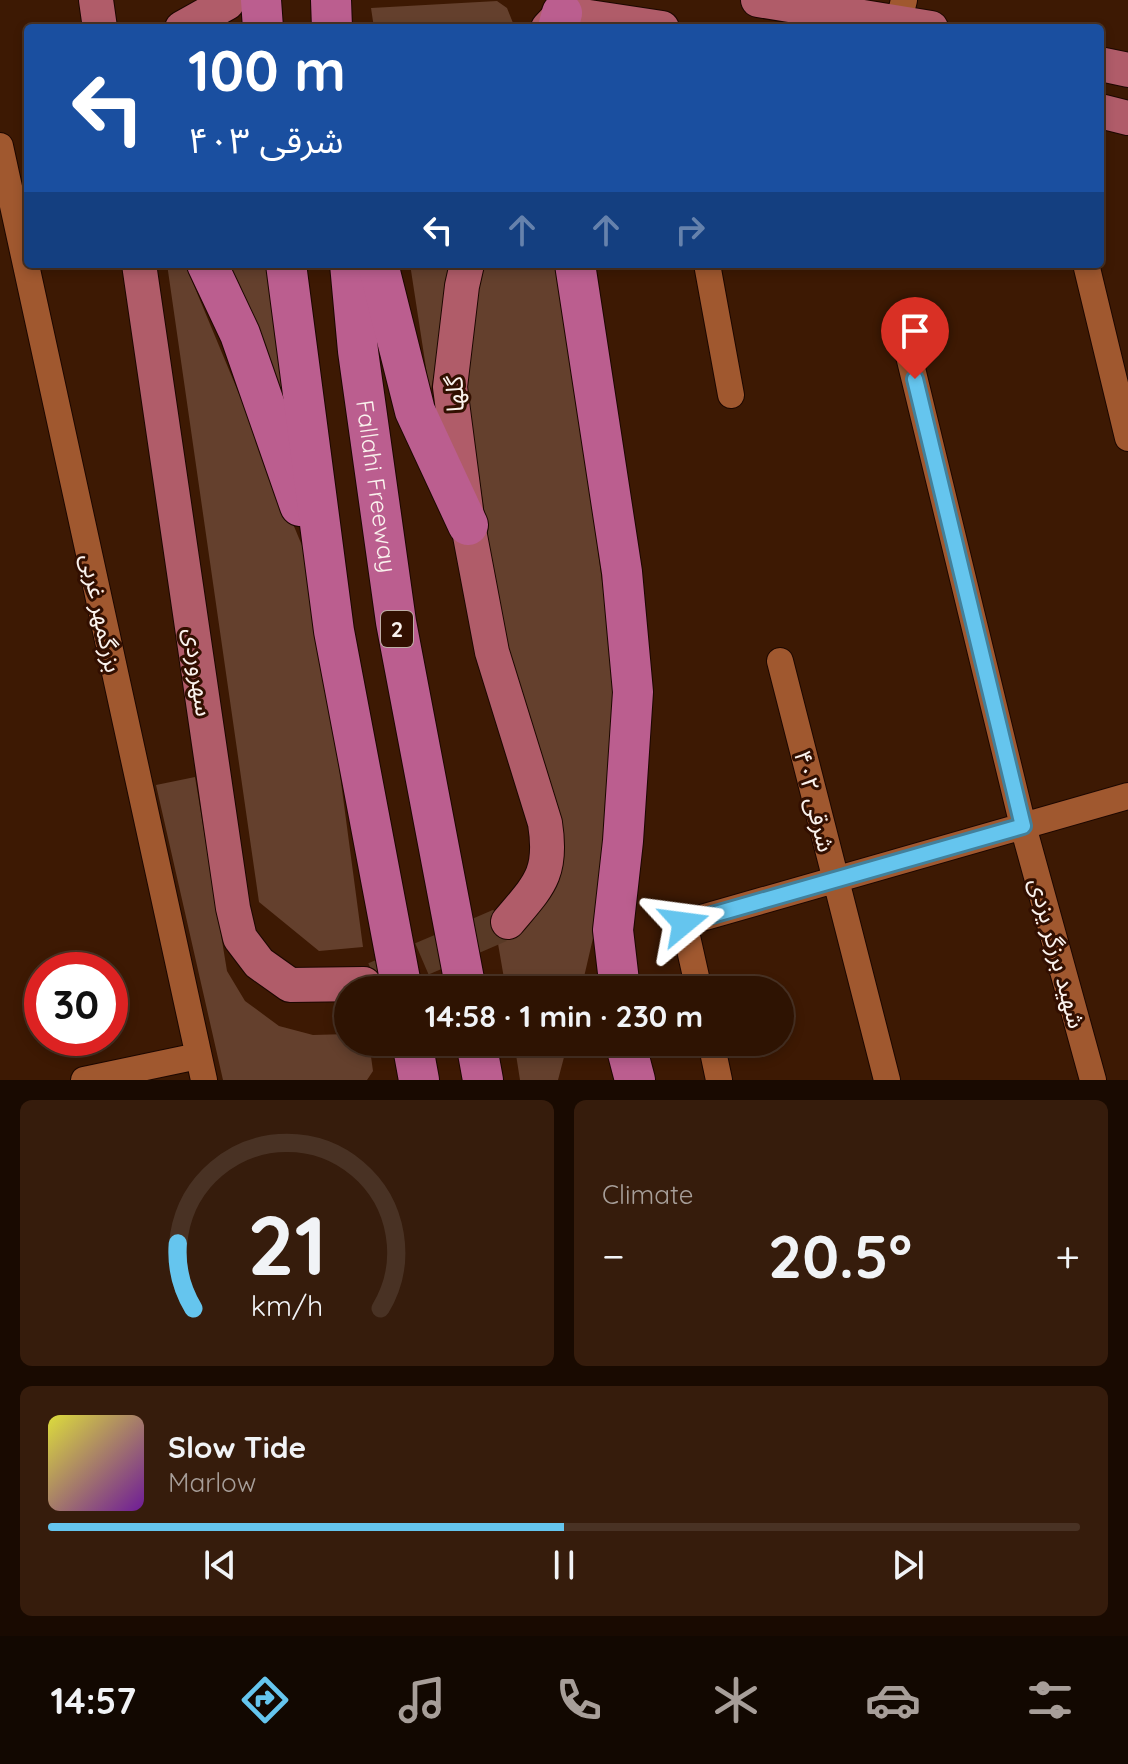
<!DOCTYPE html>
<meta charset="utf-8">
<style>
body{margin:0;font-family:Quicksand,"Noto Sans Arabic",sans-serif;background:#361c0c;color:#f1f3f6;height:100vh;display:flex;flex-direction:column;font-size:30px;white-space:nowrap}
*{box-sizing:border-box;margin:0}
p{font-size:26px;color:#a79e99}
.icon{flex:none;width:44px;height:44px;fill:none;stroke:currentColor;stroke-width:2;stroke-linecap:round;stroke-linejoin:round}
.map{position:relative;height:1080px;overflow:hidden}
.details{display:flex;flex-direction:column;gap:20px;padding:20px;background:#190a01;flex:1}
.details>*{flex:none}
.guide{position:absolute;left:24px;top:24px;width:1080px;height:244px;border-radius:8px;box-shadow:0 4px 12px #0003,0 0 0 2px #493224;background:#1a4fa0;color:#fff;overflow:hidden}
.speed{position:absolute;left:24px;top:952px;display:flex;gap:16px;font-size:40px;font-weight:700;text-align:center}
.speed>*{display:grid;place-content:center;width:104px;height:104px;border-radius:50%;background:#2e1302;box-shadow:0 4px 12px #0003,0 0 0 2px #493224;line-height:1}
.speed .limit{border:12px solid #d22;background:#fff;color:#111}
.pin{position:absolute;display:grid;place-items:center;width:68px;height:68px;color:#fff;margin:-82px -34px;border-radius:50% 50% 50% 0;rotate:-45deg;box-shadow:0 0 8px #0007}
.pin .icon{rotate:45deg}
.me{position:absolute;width:88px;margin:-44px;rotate:74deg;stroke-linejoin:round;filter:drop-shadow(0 0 6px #0008)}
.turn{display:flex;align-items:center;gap:28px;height:168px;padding:0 32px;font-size:36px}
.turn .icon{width:104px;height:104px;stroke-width:2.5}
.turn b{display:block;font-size:56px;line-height:68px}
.lanes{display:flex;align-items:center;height:76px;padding:0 32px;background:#0003;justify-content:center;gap:40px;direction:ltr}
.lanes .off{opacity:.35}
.big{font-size:60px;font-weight:700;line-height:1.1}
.details .widget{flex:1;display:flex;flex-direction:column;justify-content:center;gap:12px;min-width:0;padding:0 28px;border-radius:12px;background:#361c0c}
.details .dial{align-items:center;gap:0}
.dial svg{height:208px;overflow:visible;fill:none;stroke:#493224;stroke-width:7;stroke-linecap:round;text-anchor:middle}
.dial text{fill:#f1f3f6;stroke:none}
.song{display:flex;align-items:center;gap:24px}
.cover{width:96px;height:96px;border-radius:12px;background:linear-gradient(135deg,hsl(60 70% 55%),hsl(280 70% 35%))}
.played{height:8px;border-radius:4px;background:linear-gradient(90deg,#65c5ee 50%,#493224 50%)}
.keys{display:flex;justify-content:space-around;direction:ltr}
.heat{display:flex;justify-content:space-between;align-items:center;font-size:44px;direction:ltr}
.details .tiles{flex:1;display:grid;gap:20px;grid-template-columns:1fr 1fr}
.widget:last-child{grid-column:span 2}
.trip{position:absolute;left:334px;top:976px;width:460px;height:80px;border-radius:40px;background:#2e1302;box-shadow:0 4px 12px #0003,0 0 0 2px #493224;font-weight:700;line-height:80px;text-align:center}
.tab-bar{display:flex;height:128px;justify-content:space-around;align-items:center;background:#120801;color:#a79e99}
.tab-bar .icon{width:56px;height:56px}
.tab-bar .current{color:#65c5ee}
.tab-bar b{font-size:36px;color:#f1f3f6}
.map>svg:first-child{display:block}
.green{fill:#64402d}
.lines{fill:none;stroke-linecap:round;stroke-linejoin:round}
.major-tunnel{stroke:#593a26;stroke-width:34;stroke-dasharray:34 17;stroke-linecap:butt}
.minor-casing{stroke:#1c0700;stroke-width:28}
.major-casing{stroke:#1c0700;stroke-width:36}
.highway-casing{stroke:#1c0700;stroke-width:42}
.minor{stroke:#a0582f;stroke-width:26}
.major{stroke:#b05c69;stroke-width:34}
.highway{stroke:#bb5e8f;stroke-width:40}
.route-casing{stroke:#42809b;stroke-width:20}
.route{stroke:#65c5ee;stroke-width:14}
.labels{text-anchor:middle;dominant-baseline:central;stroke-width:6;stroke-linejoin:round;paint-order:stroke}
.shield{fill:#320f00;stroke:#beaea6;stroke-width:2}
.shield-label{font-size:22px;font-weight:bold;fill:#faf2ed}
.street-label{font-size:24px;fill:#faf2ed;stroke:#320f00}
</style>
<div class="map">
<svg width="1128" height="1080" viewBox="0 0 1128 1080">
<rect width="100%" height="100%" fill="#3d1903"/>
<!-- green -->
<path class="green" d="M497 1 507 8 515 28H374L371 8Z
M167 264H185L313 572 363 947 319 951 259 902Z
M226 264H268L289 429Z
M410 264H456L430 394Z
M485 264H560L617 695 609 869 581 990H506L496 932 545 880 500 618 466 387 476 299Z
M195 777 227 971 245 1001 279 1026 313 1035 348 1034V1042H369L373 1071 367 1080H223L156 785Z
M514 1042H568L558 1080H520Z"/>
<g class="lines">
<!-- major-tunnel -->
<path class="major-tunnel" d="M375 979 508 922"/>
<defs>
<path id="minor" d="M897 28 904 0
M0 146 204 1080
M707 264 731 395
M1086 264 1128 438
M900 319 1023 826 1093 1080
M780 661 887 1080
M699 990 684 923 1128 796
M711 1042 719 1080
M84 1080 198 1056"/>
<path id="major" d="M96 0 100 28
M758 0 931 28
M182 28 227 3
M548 28 562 13 662 28
M1100 64 1128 70
M1100 111 1128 118
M139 264 233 908 240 938 259 963 290 985 364 984
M467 264 462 286 450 387 468 525 492 652 545 823C553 874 539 885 508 922"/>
<g id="highway">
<path d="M261 0 263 28"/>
<path d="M331 0 332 28"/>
<path d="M558 28 562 13"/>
<path d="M207 264 240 334 300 506"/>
<path d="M286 264 334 631 402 990"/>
<path id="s1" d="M350 264 358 351 396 622 466 990"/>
<path d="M378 264 415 411 468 525"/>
<path d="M575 264 622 572 633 692 623 841 613 930 620 990"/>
<path d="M412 1042 419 1080"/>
<path d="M476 1042 483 1080"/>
<path d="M625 1042 635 1080"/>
</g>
</defs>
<!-- minor casing -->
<use href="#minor" class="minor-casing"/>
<!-- major casing -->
<use href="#major" class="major-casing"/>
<!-- highway casing -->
<use href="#highway" class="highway-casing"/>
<!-- minor -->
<use href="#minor" class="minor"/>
<!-- major -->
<use href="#major" class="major"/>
<!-- highway -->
<use href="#highway" class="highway"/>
</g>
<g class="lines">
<defs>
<path id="route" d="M684 923 1023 826 915 379"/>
</defs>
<!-- route casing -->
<use href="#route" class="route-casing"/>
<!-- route -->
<use href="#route" class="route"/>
</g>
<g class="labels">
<!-- shield labels -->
<rect class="shield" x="381" y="611" width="32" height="36" rx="6"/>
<g class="shield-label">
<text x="397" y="629">2</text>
</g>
<!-- street labels -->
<g class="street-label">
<text transform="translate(454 394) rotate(-92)">گلها</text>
<text stroke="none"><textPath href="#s1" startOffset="224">Fallahi Freeway</textPath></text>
<text transform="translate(102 613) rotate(78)">بزرگمهر غربی</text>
<text transform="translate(199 672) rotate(82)">سهروردی</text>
<text transform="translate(815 801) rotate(76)">۴۰۲ شرقی</text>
<text transform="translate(1058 953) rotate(75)">شهید برزگر یزدی</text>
</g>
</g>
</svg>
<div class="speed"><div class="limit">30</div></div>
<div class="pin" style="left:915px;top:379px;background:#d93025"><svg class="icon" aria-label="arrive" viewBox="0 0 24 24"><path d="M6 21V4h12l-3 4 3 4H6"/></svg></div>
<svg class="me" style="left:684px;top:923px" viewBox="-20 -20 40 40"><path d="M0-17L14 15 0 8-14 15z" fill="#65c5ee" stroke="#fff" stroke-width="4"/></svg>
<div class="trip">14:58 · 1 min · 230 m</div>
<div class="guide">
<div class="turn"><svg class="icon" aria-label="left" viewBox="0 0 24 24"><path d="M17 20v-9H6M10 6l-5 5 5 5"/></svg><div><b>100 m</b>۴۰۳ شرقی</div></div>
<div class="lanes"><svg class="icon" aria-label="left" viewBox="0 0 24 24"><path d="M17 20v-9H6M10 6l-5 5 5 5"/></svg><svg class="icon off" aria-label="ahead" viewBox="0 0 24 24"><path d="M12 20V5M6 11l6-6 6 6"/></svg><svg class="icon off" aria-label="ahead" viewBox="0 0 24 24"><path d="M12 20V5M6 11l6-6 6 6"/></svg><svg class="icon off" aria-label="right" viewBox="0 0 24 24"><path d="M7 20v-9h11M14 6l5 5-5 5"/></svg></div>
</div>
</div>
<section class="details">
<div class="tiles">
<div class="widget dial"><svg viewBox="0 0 100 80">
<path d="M14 69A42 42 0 1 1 86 69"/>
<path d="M14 69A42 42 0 0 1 8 44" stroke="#65c5ee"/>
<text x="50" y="56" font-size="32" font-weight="700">21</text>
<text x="50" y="72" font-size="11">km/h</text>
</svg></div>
<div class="widget"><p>Climate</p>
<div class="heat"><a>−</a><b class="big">20.5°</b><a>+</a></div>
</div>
<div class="widget">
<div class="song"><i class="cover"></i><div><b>Slow Tide</b><p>Marlow</p></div></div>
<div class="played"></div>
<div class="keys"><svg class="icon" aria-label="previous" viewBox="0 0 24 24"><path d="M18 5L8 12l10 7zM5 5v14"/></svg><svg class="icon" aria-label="pause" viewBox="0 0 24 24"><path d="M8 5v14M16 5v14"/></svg><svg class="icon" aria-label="next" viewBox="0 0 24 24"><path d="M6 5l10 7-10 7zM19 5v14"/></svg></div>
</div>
</div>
</section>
<nav class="tab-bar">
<b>14:57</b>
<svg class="icon current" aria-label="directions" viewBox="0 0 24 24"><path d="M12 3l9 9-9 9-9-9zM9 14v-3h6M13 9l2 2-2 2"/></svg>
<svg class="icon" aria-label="music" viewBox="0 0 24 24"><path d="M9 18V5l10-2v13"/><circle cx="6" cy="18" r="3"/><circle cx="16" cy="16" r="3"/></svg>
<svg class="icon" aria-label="phone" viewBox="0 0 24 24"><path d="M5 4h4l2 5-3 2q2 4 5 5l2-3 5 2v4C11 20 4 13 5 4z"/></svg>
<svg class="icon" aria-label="climate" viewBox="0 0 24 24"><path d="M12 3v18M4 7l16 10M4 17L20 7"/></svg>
<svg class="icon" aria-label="car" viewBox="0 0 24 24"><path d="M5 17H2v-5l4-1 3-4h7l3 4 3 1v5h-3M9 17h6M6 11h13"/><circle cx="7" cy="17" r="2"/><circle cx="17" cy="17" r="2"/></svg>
<svg class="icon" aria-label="filters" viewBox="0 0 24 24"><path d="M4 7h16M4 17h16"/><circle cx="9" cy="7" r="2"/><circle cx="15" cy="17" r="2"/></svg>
</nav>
